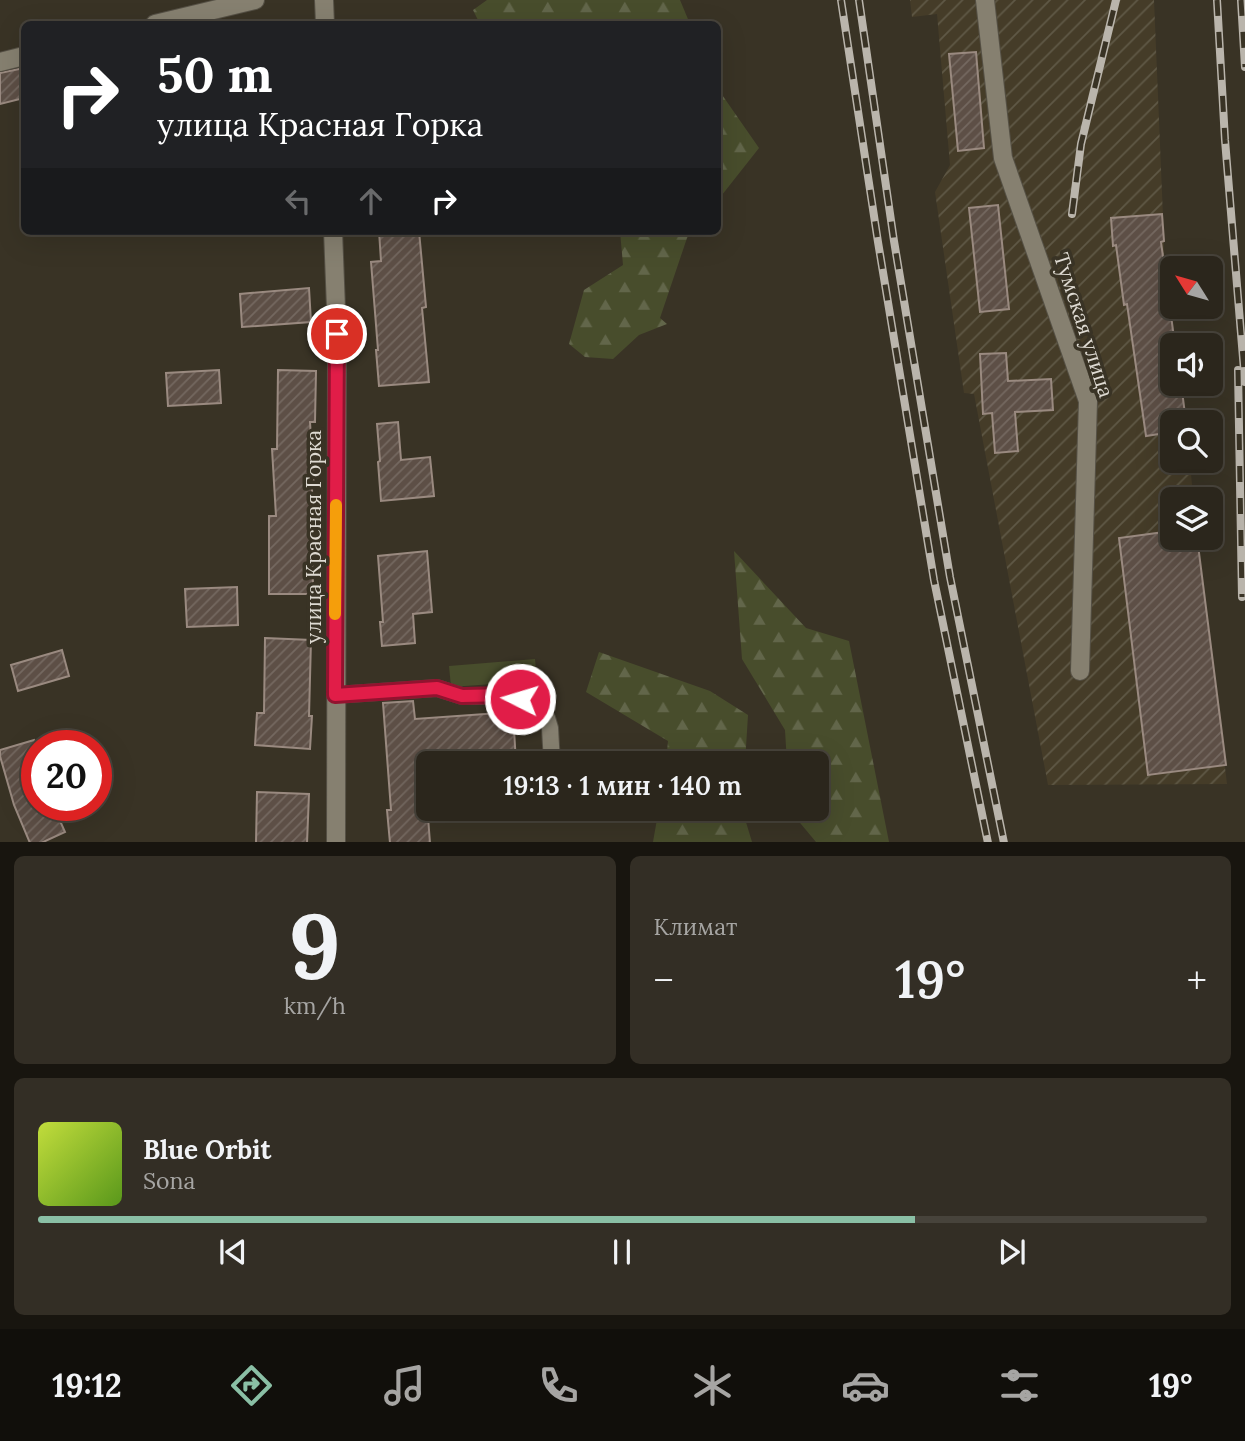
<!DOCTYPE html>
<html lang="ru">
<meta charset="utf-8">
<style>
body{margin:0;font-family:Lora,serif;background:#332e25;color:#f1f3f6;height:100vh;display:flex;flex-direction:column;font-size:26px;white-space:nowrap}
*{box-sizing:border-box;margin:0}
p{font-size:23px;color:#a6a5a3}
.icon{flex:none;width:38px;height:38px;fill:none;stroke:currentColor;stroke-width:2;stroke-linecap:round;stroke-linejoin:round}
.map{position:relative;height:842px;overflow:hidden}
.panel{display:flex;flex-direction:column;gap:14px;padding:14px;background:#18150f;flex:1}
.panel>*{flex:none}
.top-card{position:absolute;left:21px;top:21px;width:700px;height:214px;border-radius:10px;box-shadow:0 7px 28px #0002,0 0 0 2px #47433b;background:#202124;color:#fff;overflow:hidden}
.needle{width:46px;rotate:307deg}
.tools{position:absolute;left:1160px;top:256px;display:grid;gap:14px}
.tools a{display:grid;place-items:center;width:63px;height:63px;border-radius:10px;background:#2b261c;box-shadow:0 7px 28px #0002,0 0 0 2px #47433b;font-size:35px}
.speed{position:absolute;left:21px;top:730px;display:flex;gap:14px;font-size:35px;font-weight:700;text-align:center}
.speed>*{display:grid;place-content:center;width:91px;height:91px;border-radius:50%;background:#2b261c;box-shadow:0 7px 28px #0002,0 0 0 2px #47433b;line-height:1}
.speed .limit{border:10px solid #d22;background:#fff;color:#111}
.pin{position:absolute;display:grid;place-items:center;width:60px;height:60px;color:#fff;margin:-30px;border:4px solid #fff;border-radius:50%;box-shadow:0 2px 7px #0007}
.me{position:absolute;width:77px;margin:-38px;rotate:275deg;stroke-linejoin:round;filter:drop-shadow(0 0 5px #0008)}
.turn{display:flex;align-items:center;gap:24px;height:147px;padding:0 21px;font-size:32px}
.turn .icon{width:91px;height:91px;stroke-width:2.5}
.turn b{display:block;font-size:49px;line-height:60px}
.lanes{display:flex;align-items:center;height:66px;padding:0 21px;background:#0003;justify-content:center;gap:35px;direction:ltr}
.lanes .off{opacity:.35}
.big{font-size:52px;font-weight:600;line-height:1.1}
.panel .tile{flex:1;display:flex;flex-direction:column;justify-content:center;gap:10px;min-width:0;padding:0 24px;border-radius:10px;background:#332e25}
.panel .dial{align-items:center;gap:0}
.dial b{font-size:91px;line-height:1}
.song{display:flex;align-items:center;gap:21px}
.cover{width:84px;height:84px;border-radius:10px;background:linear-gradient(135deg,hsl(70 70% 55%),hsl(90 70% 35%))}
.played{height:7px;border-radius:4px;background:linear-gradient(90deg,#8abfa5 75%,#47433b 75%)}
.keys{display:flex;justify-content:space-around;direction:ltr}
.heat{display:flex;justify-content:space-between;align-items:center;font-size:38px;direction:ltr}
.panel .tiles{flex:1;display:grid;gap:14px;grid-template-columns:1fr 1fr}
.tile:last-child{grid-column:span 2}
.trip{position:absolute;left:416px;top:751px;width:413px;height:70px;border-radius:10px;background:#2b261c;box-shadow:0 7px 28px #0002,0 0 0 2px #47433b;font-weight:600;line-height:70px;text-align:center}
.tabs{display:flex;height:112px;justify-content:space-around;align-items:center;background:#110f0b;color:#a6a5a3}
.tabs .icon{width:49px;height:49px}
.tabs .on{color:#8abfa5}
.tabs b{font-size:32px;color:#f1f3f6}
.map>svg:first-child{display:block}
.industrial{fill:url(#industrial-furrows)}
.green{fill:#484d2c}
.forest{fill:url(#forest-firs)}
.building{fill:url(#building-hatch);stroke:#9a8a80;stroke-width:2}
.lines{fill:none;stroke-linecap:round;stroke-linejoin:round}
.service-casing{stroke:#555045;stroke-width:18}
.minor-casing{stroke:#555045;stroke-width:20}
.service{stroke:#868070;stroke-width:16}
.minor{stroke:#868070;stroke-width:18}
.rail-casing{stroke:#bab5ac;stroke-width:8}
.rail{stroke:#393325;stroke-width:5;stroke-dasharray:16;stroke-linecap:butt}
.route-casing{stroke:#92132f;stroke-width:18}
.route{stroke:#e11d48;stroke-width:12}
.slow{stroke:#f59e0b;stroke-width:12}
.labels{text-anchor:middle;dominant-baseline:central;stroke-width:7;stroke-linejoin:round;paint-order:stroke}
.street-label{font-size:21px;fill:#dedad2;stroke:#393325}
</style>
<div class="map">
<svg width="1245" height="843" viewBox="0 0 1245 843">
<defs>
<pattern id="industrial-furrows" width="10" height="10" patternUnits="userSpaceOnUse" patternTransform="scale(1.75)"><rect width="10" height="10" fill="#453c28"/><path d="M-1 1l2-2M0 10L10 0M9 11l2-2" fill="none" stroke="#5f5846"/></pattern>
<pattern id="forest-firs" width="22" height="20" patternUnits="userSpaceOnUse" patternTransform="scale(1.75)"><rect width="22" height="20" fill="#484d2c"/><path d="M5 1l3.5 6h-7zM16 11l3.5 6h-7z" fill="#62664a"/></pattern>
<pattern id="building-hatch" width="6" height="6" patternUnits="userSpaceOnUse" patternTransform="scale(1.75)"><rect width="6" height="6" fill="#5d4f46"/><path d="M-1 1l2-2M0 6l6-6M5 7l2-2" fill="none" stroke="#746860"/></pattern>
</defs>
<rect width="100%" height="100%" fill="#393325"/>
<!-- industrial -->
<path class="industrial" d="M910 0H1154L1164 241V259L1175 345H1172V383H1181L1186 422H1172V460H1190L1193 499H1172V537H1197L1227 784 1048 785 974 394 964 393 935 192 950 165 937 14 912 17Z"/>
<!-- green -->
<path class="green" d="M535 659 539 699 532 700 507 683 451 687 449 666Z"/>
<!-- forest -->
<path class="forest" d="M487 0H680L690 24H589L567 22 564 24H480L473 10Z
M718 89 759 148 718 200Z
M620 231H693L687 238 660 318 667 324 639 335 613 359 585 357 569 344 584 290 623 265Z
M734 551 806 628 849 641 889 842H816L791 812V809L817 808V763H787L785 730 742 659Z
M599 652 710 691 748 715 745 763H666L668 741 586 692Z
M659 808 742 809 752 842H653Z"/>
<!-- building -->
<path class="building" d="M976 52 984 148 958 151 949 54Z
M24 68V98L0 104V73Z
M998 205 1009 309 980 312 969 208Z
M1162 214 1164 241 1161 242 1175 345H1172V383H1181L1186 422H1172V432L1146 436 1127 304 1124 305 1116 245 1113 246 1111 218Z
M379 231H419L426 307 422 308 429 382 379 386 376 350H378L371 262 381 261Z
M309 288 311 322 242 327 240 294Z
M1006 353 1008 381 1051 379 1053 410 1015 412 1018 451 995 453 992 413 983 414 980 354Z
M219 370 221 403 168 406 166 373Z
M278 370 316 371 315 422H310L314 487H312L313 594H269V516H276L272 449H277Z
M398 422 401 460 430 457 434 496 381 501 378 462 380 461 377 424Z
M1172 531V537H1197L1226 765 1148 775 1119 538Z
M427 551 432 612 413 614 415 643 382 646 380 622H383L378 556Z
M237 587 238 625 187 627 185 589Z
M265 638 311 640 309 716H312L310 749 255 745 257 713H264Z
M62 650 69 676 18 691 11 665Z
M413 701 415 719 513 712 516 763H429V791H426L430 843H390L387 810H391L383 703Z
M34 740 37 751V805H53L65 832 41 843H30L14 805 0 756V750Z
M257 792 309 794 307 843H256Z"/>
<g class="lines">
<defs>
<path id="service" d="M335 695 437 688 462 696H513L540 712 547 718 550 728 552 763"/>
<path id="minor" d="M324 0 325 24
M985 0 1003 158 1088 401 1080 671
M155 24 255 0
M0 62 24 56
M333 231 337 334 336 843"/>
</defs>
<!-- service casing -->
<use href="#service" class="service-casing"/>
<!-- minor casing -->
<use href="#minor" class="minor-casing"/>
<!-- service -->
<use href="#service" class="service"/>
<!-- minor -->
<use href="#minor" class="minor"/>
<defs>
<path id="rail" d="M841 0 878 242 934 580 988 843
M859 0 894 241 950 577 1004 843
M1217 0 1225 140 1245 382
M1241 0 1245 67
M1072 214 1081 144 1116 0
M1238 370 1242 597"/>
</defs>
<!-- rail casing -->
<use href="#rail" class="rail-casing"/>
<!-- rail -->
<use href="#rail" class="rail"/>
</g>
<g class="lines">
<defs>
<path id="route" d="M337 334 335 695 437 688 462 696 507 695 520 699"/>
</defs>
<!-- route casing -->
<use href="#route" class="route-casing"/>
<!-- route -->
<use href="#route" class="route"/>
<!-- slow -->
<path class="slow" d="M335 614 336 505"/>
</g>
<g class="labels">
<!-- street labels -->
<g class="street-label">
<text transform="translate(1084 325) rotate(72)">Тумская улица</text>
<text transform="translate(313 537) rotate(-90)">улица Красная Горка</text>
</g>
</g>
</svg>
<div class="tools">
<a><svg class="needle" viewBox="-14 -14 28 28"><path d="M0-13l5 13h-10z" fill="#e53935"/><path d="M0 13l5-13h-10z" fill="#a6a5a3"/></svg></a>
<a><svg class="icon" aria-label="sound" viewBox="0 0 24 24"><path d="M4 9h4l5-4v14l-5-4H4zM17 9q2 3 0 6"/></svg></a>
<a><svg class="icon" aria-label="search" viewBox="0 0 24 24"><circle cx="10" cy="10" r="6"/><path d="M15 15l6 6"/></svg></a>
<a><svg class="icon" aria-label="layers" viewBox="0 0 24 24"><path d="M12 4l9 5-9 5-9-5zM3 14l9 5 9-5"/></svg></a>
</div>
<div class="speed"><div class="limit">20</div></div>
<div class="pin" style="left:337px;top:334px;background:#d93025"><svg class="icon" aria-label="arrive" viewBox="0 0 24 24"><path d="M6 21V4h12l-3 4 3 4H6"/></svg></div>
<svg class="me" style="left:520px;top:699px" viewBox="-20 -20 40 40"><circle r="17" fill="#e11d48" stroke="#fff" stroke-width="3"/><path d="M0-11L8 9 0 5-8 9z" fill="#fff"/></svg>
<div class="trip">19:13 · 1 мин · 140 m</div>
<div class="top-card">
<div class="turn"><svg class="icon" aria-label="right" viewBox="0 0 24 24"><path d="M7 20v-9h11M14 6l5 5-5 5"/></svg><div><b>50 m</b>улица Красная Горка</div></div>
<div class="lanes"><svg class="icon off" aria-label="left" viewBox="0 0 24 24"><path d="M17 20v-9H6M10 6l-5 5 5 5"/></svg><svg class="icon off" aria-label="ahead" viewBox="0 0 24 24"><path d="M12 20V5M6 11l6-6 6 6"/></svg><svg class="icon" aria-label="right" viewBox="0 0 24 24"><path d="M7 20v-9h11M14 6l5 5-5 5"/></svg></div>
</div>
</div>
<section class="panel">
<div class="tiles">
<div class="tile dial"><b>9</b><p>km/h</p></div>
<div class="tile"><p>Климат</p>
<div class="heat"><a>−</a><b class="big">19°</b><a>+</a></div>
</div>
<div class="tile">
<div class="song"><i class="cover"></i><div><b>Blue Orbit</b><p>Sona</p></div></div>
<div class="played"></div>
<div class="keys"><svg class="icon" aria-label="previous" viewBox="0 0 24 24"><path d="M18 5L8 12l10 7zM5 5v14"/></svg><svg class="icon" aria-label="pause" viewBox="0 0 24 24"><path d="M8 5v14M16 5v14"/></svg><svg class="icon" aria-label="next" viewBox="0 0 24 24"><path d="M6 5l10 7-10 7zM19 5v14"/></svg></div>
</div>
</div>
</section>
<nav class="tabs">
<b>19:12</b>
<svg class="icon on" aria-label="directions" viewBox="0 0 24 24"><path d="M12 3l9 9-9 9-9-9zM9 14v-3h6M13 9l2 2-2 2"/></svg>
<svg class="icon" aria-label="music" viewBox="0 0 24 24"><path d="M9 18V5l10-2v13"/><circle cx="6" cy="18" r="3"/><circle cx="16" cy="16" r="3"/></svg>
<svg class="icon" aria-label="phone" viewBox="0 0 24 24"><path d="M5 4h4l2 5-3 2q2 4 5 5l2-3 5 2v4C11 20 4 13 5 4z"/></svg>
<svg class="icon" aria-label="climate" viewBox="0 0 24 24"><path d="M12 3v18M4 7l16 10M4 17L20 7"/></svg>
<svg class="icon" aria-label="car" viewBox="0 0 24 24"><path d="M5 17H2v-5l4-1 3-4h7l3 4 3 1v5h-3M9 17h6M6 11h13"/><circle cx="7" cy="17" r="2"/><circle cx="17" cy="17" r="2"/></svg>
<svg class="icon" aria-label="filters" viewBox="0 0 24 24"><path d="M4 7h16M4 17h16"/><circle cx="9" cy="7" r="2"/><circle cx="15" cy="17" r="2"/></svg>
<b>19°</b>
</nav>
